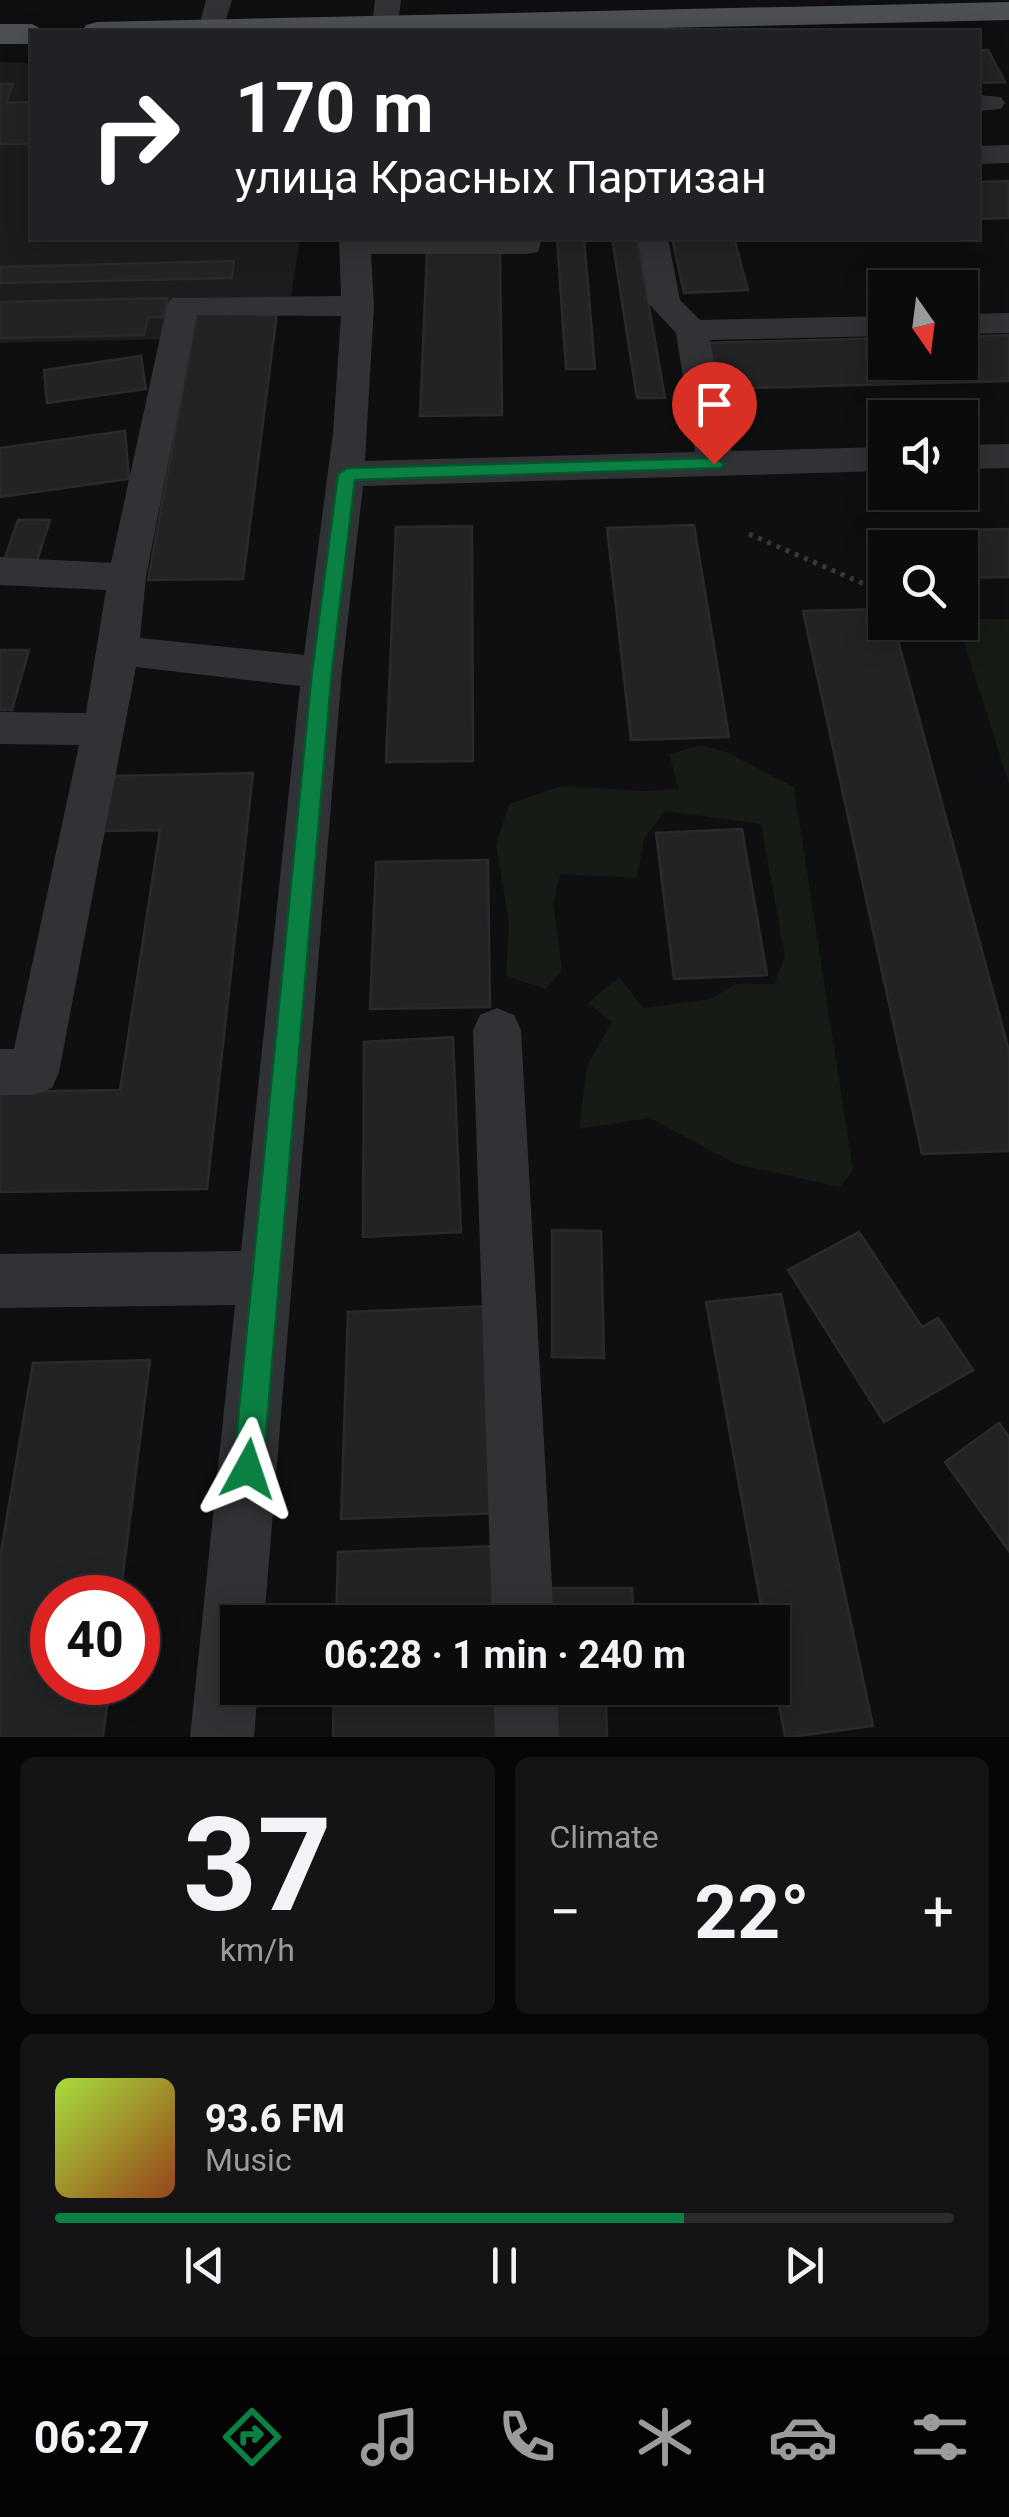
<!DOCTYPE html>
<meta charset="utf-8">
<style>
body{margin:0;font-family:Roboto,sans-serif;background:#141416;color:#f1f3f6;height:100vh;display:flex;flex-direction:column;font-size:38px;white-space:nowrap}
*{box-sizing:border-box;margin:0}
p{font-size:32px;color:#9a9b9d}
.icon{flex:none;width:55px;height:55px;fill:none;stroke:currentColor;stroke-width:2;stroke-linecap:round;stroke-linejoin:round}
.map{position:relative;height:1737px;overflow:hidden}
.side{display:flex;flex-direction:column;gap:20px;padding:20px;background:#060607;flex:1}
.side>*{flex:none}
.top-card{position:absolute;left:30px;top:30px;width:950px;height:210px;border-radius:0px;box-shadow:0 5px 25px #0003,0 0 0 2px #2b2b2e;background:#202124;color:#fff;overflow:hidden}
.needle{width:65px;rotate:166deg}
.controls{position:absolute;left:868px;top:270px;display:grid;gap:20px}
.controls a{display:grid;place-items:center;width:110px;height:110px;border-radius:0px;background:#0b0b0d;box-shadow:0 5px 25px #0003,0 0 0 2px #2b2b2e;font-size:50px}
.speed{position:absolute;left:30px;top:1575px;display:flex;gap:20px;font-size:50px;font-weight:700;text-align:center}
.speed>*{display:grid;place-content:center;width:130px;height:130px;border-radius:50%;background:#0b0b0d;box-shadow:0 5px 25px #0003,0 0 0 2px #2b2b2e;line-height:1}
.speed .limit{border:15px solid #d22;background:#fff;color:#111}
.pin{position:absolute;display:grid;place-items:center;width:85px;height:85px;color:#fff;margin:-102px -42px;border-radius:50% 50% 50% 0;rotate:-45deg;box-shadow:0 0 10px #0007}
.pin .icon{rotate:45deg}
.me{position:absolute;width:110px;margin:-55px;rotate:5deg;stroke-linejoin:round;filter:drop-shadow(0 0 8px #0008)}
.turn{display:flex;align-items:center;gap:35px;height:210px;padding:0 40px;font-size:45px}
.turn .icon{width:130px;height:130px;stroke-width:2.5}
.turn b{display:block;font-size:70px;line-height:85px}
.big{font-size:75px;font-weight:700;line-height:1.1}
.side .card{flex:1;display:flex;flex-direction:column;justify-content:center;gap:15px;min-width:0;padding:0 35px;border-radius:15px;background:#141416}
.side .dial{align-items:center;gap:0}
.dial b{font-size:130px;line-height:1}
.song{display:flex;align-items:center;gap:30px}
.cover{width:120px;height:120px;border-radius:15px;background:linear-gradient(135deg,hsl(80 70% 55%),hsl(20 70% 35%))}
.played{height:10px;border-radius:5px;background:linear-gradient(90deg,#0b8043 70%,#2b2b2e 70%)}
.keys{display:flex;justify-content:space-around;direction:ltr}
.heat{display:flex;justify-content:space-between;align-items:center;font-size:55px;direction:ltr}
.side .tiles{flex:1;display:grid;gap:20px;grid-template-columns:1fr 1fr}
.card:last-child{grid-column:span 2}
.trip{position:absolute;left:220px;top:1605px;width:570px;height:100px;border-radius:0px;background:#0b0b0d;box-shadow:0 5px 25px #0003,0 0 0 2px #2b2b2e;font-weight:700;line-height:100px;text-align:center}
.tab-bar{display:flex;height:160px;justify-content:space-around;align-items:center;background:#040405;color:#9a9b9d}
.tab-bar .icon{width:70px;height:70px}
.tab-bar .selected{color:#0b8043}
.tab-bar b{font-size:45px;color:#f1f3f6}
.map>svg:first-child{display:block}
.built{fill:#1b1c1d}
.green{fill:#161b16}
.building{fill:#222325;stroke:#292a2c;stroke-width:2.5}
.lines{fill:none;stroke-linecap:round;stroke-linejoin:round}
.path{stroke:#36393c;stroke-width:5;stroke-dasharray:4 6;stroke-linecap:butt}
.minor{fill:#303235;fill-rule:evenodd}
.major{fill:#4c4f54;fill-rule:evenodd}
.route{fill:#0b8043;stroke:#07532c;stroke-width:2.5}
</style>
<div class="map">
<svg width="1009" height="1737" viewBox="0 0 1009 1737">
<rect width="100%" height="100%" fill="#0f0f11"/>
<!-- built -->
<path class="built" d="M0 62 32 63V238H300L291 297 175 298 166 339 0 343Z"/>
<!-- green -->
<path class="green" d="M960 619H1009V784L958 623Z
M701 745 726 752 794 787 853 1170 840 1187 736 1164 650 1118 579 1129 587 1066 612 1022 588 1003 619 977 643 1008 711 999 735 984H774L785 957 761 824 665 811 644 839 637 878 560 874 553 903 562 970 546 989 506 976 509 924 496 845 509 804 561 786 646 791 679 789 669 754Z"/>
<!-- building -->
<path class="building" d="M978 50H988L1005 82 978 83Z
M0 84H13L6 103 32 102V144H0Z
M1009 181V218L978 219V182Z
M557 238H584L595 369H566Z
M612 238H637L665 398H637Z
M672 238H734L748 290 684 293Z
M427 251H500L502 415 420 416Z
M234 261 232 278 0 283V267Z
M167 298 164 317H148L144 335 0 338V302Z
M277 313 243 579 148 580 197 314Z
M1009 335V381L712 389 703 343 885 338V362H960V337Z
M141 356 146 389 47 403 44 370Z
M125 431 129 479 0 497V448Z
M18 520H50L36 564 3 563Z
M694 525 729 737 631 740 607 528Z
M472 526 473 761 386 762 396 527Z
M1009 529V577L960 578V548H903L898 531Z
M885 609V622H893L1009 1051V1151L922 1154 803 611Z
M0 650H29L12 710H0Z
M253 773 207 1189 0 1192V1092L120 1090 160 830 103 831 113 776Z
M742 829 767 975 674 979 656 833Z
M488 860 490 1007 370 1009 376 862Z
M453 1037 461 1232 363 1237 364 1042Z
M552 1230 601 1231 604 1358 552 1357Z
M859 1232 922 1327 938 1318 973 1370 884 1422 788 1270Z
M781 1294 873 1726 790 1737H785L772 1668V1622H764L706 1302Z
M493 1306 499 1513 341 1519 348 1312Z
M150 1360 120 1598H52V1682H110L103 1737H0V1558L33 1363Z
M999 1423 1009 1437V1551L945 1462Z
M498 1546 500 1622H336L338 1552Z
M549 1588H632L634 1622H550Z
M334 1688H502L503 1737H333Z
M555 1700 606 1701 607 1737H555Z"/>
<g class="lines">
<!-- path -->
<path class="path" d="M749 534 885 593"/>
<!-- minor -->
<path class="minor" d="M206 0H232L222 32 198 30Z
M375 0H401L397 32H371Z
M978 95 1001 97 1005 103 1001 109 978 111Z
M1009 145V163L978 164V146Z
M339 238H542L538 252 527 254H371L374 306 365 461 695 452 676 333 648 303 638 238H668L680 300 700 320 885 316V336L710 340 731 451 885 447V471L363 486 342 671 264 1622H238V1688H258L254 1737H190L235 1305 0 1308V1254L241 1251 300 686 136 667 59 1072 52 1088 34 1095H0V1049H14L79 745 0 744V712L86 713 106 590 0 585V557L111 563 167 305 172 298 341 296ZM197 315 341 316 333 433 304 655 140 638 146 577Z
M1009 313V333L960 334V314Z
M1009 444V468L960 469V445Z
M497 1008 514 1015 521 1030 554 1622H492L473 1030 480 1015Z
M493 1688H557L559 1737H495Z"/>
<!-- major -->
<path class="major" d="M1009 2V20L488 32H81L86 25 97 22Z
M0 24H32L47 32H32V44H0Z"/>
</g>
<!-- route -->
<path class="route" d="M714 458 724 464 721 468 355 480 332 671 263 1469 258 1480 248 1484 237 1480 233 1469 312 671 338 474 347 468Z"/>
</svg>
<div class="controls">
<a><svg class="needle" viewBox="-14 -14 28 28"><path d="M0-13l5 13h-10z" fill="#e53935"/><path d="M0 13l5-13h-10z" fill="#9a9b9d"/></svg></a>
<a><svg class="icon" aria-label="sound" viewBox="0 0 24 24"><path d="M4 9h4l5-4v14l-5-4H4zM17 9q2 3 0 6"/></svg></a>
<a><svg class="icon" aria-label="search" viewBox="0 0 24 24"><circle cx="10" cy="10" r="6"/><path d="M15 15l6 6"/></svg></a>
</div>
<div class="speed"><div class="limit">40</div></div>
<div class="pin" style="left:714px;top:464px;background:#d93025"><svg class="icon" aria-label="arrive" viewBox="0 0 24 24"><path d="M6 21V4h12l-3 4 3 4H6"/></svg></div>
<svg class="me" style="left:248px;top:1469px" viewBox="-20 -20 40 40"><path d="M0-17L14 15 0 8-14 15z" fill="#0b8043" stroke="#fff" stroke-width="4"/></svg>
<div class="trip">06:28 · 1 min · 240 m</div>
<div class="top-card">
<div class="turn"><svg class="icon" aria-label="right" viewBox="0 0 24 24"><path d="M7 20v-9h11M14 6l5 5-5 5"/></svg><div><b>170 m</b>улица Красных Партизан</div></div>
</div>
</div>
<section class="side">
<div class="tiles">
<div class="card dial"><b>37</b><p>km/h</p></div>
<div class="card"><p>Climate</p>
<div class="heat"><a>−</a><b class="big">22°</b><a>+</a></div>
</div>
<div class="card">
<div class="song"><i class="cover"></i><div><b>93.6 FM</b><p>Music</p></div></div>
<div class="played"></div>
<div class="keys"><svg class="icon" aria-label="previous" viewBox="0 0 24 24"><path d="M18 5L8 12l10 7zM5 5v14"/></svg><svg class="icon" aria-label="pause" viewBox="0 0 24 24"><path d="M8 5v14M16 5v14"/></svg><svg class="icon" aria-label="next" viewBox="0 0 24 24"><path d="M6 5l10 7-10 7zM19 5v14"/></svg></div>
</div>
</div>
</section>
<nav class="tab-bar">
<b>06:27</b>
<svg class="icon selected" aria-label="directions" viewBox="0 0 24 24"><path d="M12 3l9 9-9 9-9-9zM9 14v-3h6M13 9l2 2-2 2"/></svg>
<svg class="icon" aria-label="music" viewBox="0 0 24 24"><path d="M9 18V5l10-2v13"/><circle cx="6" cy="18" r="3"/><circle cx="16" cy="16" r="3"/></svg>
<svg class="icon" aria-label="phone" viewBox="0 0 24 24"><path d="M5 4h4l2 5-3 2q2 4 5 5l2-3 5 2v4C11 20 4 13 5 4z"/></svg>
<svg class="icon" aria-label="climate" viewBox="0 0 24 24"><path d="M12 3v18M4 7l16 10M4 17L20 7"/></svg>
<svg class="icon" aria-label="car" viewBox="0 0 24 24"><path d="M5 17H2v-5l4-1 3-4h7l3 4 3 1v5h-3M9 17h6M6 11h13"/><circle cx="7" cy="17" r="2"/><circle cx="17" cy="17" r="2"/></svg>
<svg class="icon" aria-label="filters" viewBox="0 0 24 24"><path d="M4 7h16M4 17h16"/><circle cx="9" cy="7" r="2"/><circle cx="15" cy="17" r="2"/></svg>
</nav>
